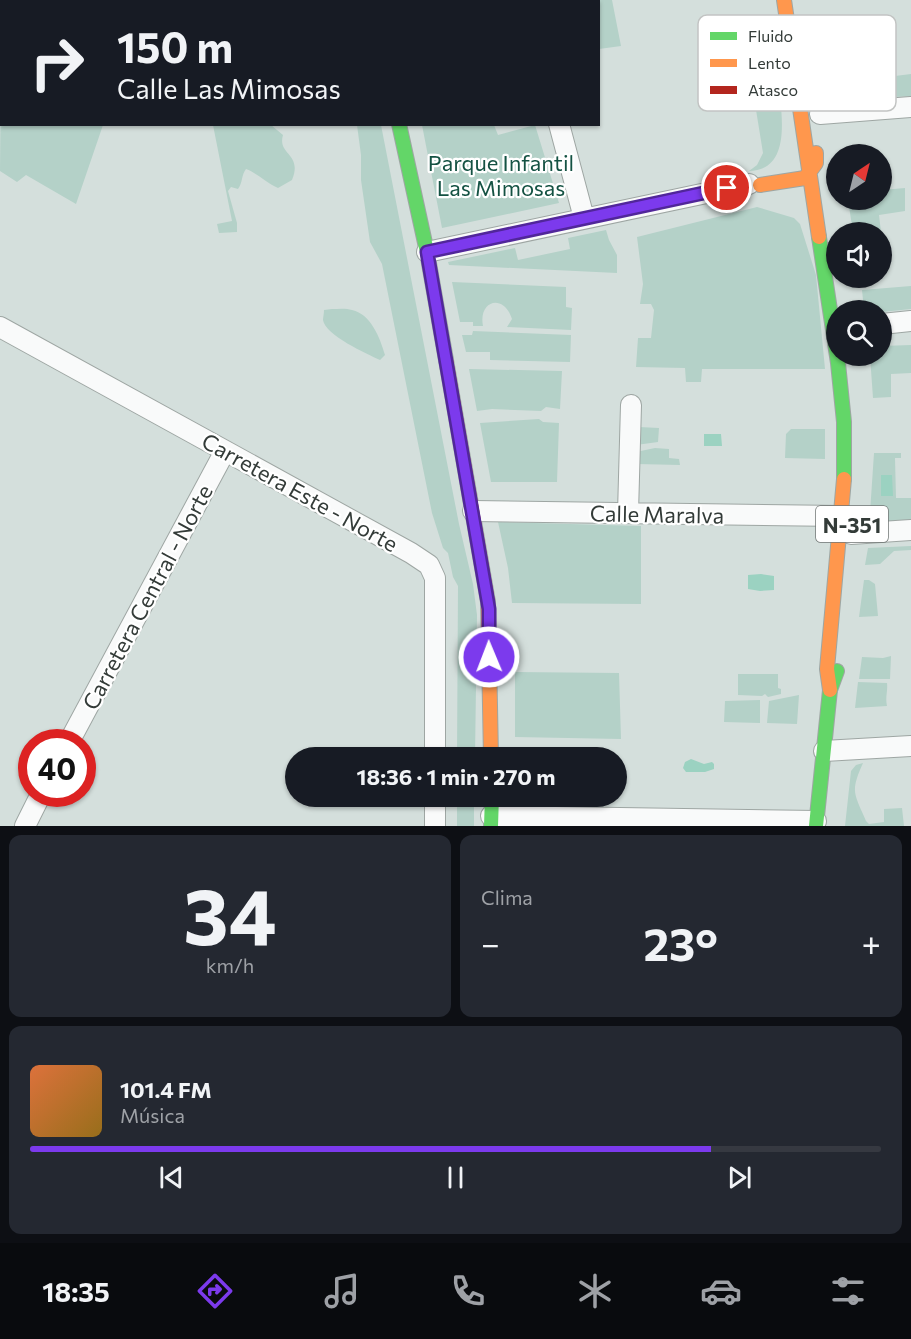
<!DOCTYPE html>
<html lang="es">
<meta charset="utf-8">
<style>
body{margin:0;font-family:Commissioner,sans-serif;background:#242831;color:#f1f3f6;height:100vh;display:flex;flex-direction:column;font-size:22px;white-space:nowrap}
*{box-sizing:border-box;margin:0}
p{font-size:20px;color:#9ea1a6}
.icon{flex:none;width:33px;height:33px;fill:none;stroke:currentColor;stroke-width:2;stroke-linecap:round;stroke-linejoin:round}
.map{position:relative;height:826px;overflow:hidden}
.details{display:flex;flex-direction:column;gap:9px;padding:9px;background:#0d0f14;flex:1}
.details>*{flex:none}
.guide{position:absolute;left:0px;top:0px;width:600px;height:126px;box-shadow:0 2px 4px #0004;background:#171b24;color:#f1f3f6;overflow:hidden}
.needle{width:39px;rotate:35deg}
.controls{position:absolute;left:826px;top:144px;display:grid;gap:12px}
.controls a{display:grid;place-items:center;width:66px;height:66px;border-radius:50%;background:#171b24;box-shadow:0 2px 4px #0004;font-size:30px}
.speed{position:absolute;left:18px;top:729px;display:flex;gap:12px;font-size:30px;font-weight:700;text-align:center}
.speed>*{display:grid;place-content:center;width:78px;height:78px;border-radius:50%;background:#171b24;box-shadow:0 2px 4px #0004;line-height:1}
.speed .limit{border:9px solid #d22;background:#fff;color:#111}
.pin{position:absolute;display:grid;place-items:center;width:51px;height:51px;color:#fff;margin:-26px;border:3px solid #fff;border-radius:50%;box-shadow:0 2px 6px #0007}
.me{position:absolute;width:66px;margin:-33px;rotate:359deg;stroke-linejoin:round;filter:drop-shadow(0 0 4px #0008)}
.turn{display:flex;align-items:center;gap:21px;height:126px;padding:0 18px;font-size:27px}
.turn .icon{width:78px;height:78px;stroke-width:2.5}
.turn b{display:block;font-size:42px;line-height:51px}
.big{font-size:45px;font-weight:700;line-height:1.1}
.details .widget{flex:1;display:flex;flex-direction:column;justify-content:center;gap:9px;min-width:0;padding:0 21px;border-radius:12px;background:#242831}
.details .dial{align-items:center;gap:0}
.dial b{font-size:78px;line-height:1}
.song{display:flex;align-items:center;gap:18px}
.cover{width:72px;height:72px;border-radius:9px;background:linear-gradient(135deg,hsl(20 70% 55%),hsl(40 70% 35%))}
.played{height:6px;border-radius:3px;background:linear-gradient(90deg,#7c3aed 80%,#363941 80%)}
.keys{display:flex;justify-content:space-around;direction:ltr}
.heat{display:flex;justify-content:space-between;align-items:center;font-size:33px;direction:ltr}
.details .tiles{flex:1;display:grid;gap:9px;grid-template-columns:1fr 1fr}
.widget:last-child{grid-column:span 2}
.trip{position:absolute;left:285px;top:747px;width:342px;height:60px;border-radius:30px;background:#171b24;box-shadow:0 2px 4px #0004;font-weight:700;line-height:60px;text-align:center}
.menu{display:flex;height:96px;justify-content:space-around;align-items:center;background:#090b0e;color:#9ea1a6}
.menu .icon{width:42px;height:42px}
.menu .on{color:#7c3aed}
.menu b{font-size:27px;color:#f1f3f6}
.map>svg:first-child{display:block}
.green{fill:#b4d1c8}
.water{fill:#9bd2c1}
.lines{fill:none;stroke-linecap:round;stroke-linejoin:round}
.street-casing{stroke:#9ea6a3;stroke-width:22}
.fast-casing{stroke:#9ea6a3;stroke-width:16}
.slow-casing{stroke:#9ea6a3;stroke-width:16}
.jam-casing{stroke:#9ea6a3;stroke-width:16}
.street{stroke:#f9fafa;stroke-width:20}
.fast{stroke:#63d668;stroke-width:14}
.slow{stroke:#ff974d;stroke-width:14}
.jam{stroke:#b3261e;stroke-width:14}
.route-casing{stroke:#51269a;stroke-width:15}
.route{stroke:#7c3aed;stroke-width:10}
.labels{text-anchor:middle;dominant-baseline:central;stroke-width:4.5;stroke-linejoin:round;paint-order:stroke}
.shield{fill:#fff;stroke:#707674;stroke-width:1.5}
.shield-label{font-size:21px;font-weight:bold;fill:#333b38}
.park-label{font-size:22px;fill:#145243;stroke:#fff}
.street-label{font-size:22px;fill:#333b38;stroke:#fff}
.key{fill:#fff;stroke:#c2c4c3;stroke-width:1.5}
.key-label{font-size:16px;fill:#333b38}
</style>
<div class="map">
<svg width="911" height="826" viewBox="0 0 911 826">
<rect width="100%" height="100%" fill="#d4dfdc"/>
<!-- green -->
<path class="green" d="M192 0H330L346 1H191Z
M393 0H524V1L393 2Z
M535 0H612L621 46 599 49 598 2Z
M775 26C776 43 776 60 778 77 780 107 795 170 749 171L757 165 763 153 751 79 754 73 765 70 764 27Z
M1 64 2 124 103 125 76 204 26 175 17 182 0 171Z
M911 74V96L875 98 871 79Z
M213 125H271L283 135C277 155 303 153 292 180L278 188C265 182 257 173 246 169 241 176 243 182 238 189L231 187 228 191 237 223V232L219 233 217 224 232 221Z
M357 125H381L459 524 473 584 477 615 475 757H457L458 586 453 577 448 553 443 548 432 513 382 264 370 242 361 180V155Z
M422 125H494L498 135 535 125 559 203 442 228Z
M905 188V211L879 215 881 232H853L848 200H882V190Z
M757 207 794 218 800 224 816 275 825 369H702L701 382H686L685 368 636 367 638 338H651L654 310 651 304H640L643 284 637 237Z
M606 230 609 240 617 255V273L449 265 448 262 515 248 518 260 570 249 568 238Z
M452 282 566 287V307L572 308 571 330 507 327 512 319C504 293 478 300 483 326H473V322H460Z
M911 286V309L882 312 864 310 862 290Z
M332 309C338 309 346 308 352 310 371 314 380 338 385 355L380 360C367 354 325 335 323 320 323 317 324 314 324 310Z
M473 331 571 335 570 362 490 360V352H466L462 335H472Z
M911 345V373L891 374V397L873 398 870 356H882V346Z
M469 369 562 371 560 409 546 407 541 411 492 409 477 411Z
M539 419 543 422 559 423 557 482H491L480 423Z
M639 427 659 428 658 442 636 445Z
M791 429H825V459L785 458 786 434Z
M655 448 669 449V458L679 459 680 465 637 464 636 452Z
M874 453H901V458H895L896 498H911V521L881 523 872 518 870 513Z
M498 522 641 526V604L512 603 508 568Z
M911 546V550L894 551 880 564 865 565 868 548Z
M864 580H869L875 584 878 616 859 617Z
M891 656 890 679H859L862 657 883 658Z
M515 672 619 673 621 739 515 737Z
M738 674H778V688L781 689V694L768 697 765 694 762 696 738 695Z
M858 682 887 683C888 692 885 697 887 706L855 708Z
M799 695 797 724 767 723 769 701Z
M760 700V723L724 722 725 701Z
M863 763C850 792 854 793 866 821L869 824 884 822V809L902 808 904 826H845L851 771 856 765Z
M457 797H474V826H457Z"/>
<!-- water -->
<path class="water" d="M704 434H721L722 446H704Z
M881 475H892L893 496H881Z
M761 574 774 576V590L760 591 748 589V575Z
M691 759 704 764 712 762 714 764V769L705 772H686L683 768 685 762Z"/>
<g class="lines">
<defs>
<path id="street" d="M524 0V2
M820 114 911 107
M559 124 584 218
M427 252 749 184
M882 324 911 321
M0 327 411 553 429 565 435 578V758
M473 511 841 516
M628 513 631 405
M851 534 911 530
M69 742 225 451
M824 751 911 746
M435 796V826
M491 816 816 821
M25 826 41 794"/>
<path id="fast" d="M373 0V2
M399 124 427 252 446 360
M819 237 838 363 844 422V479
M491 826 492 796
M816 826 830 690 837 671"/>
<path id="slow" d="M784 0 819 237
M760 185 805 178 816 163V153
M488 602 491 758
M830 690 827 669 844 479"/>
<path id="jam" d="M446 360 488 602"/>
</defs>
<!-- street casing -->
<use href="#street" class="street-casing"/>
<!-- fast casing -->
<use href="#fast" class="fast-casing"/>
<!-- slow casing -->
<use href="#slow" class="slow-casing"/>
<!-- jam casing -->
<use href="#jam" class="jam-casing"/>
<!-- street -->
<use href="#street" class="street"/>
<!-- fast -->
<use href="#fast" class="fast"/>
<!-- slow -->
<use href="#slow" class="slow"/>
<!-- jam -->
<use href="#jam" class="jam"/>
</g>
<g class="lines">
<defs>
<path id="route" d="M489 657V609L427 252 727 188"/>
</defs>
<!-- route casing -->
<use href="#route" class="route-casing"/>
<!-- route -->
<use href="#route" class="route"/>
</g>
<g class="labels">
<!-- shield labels -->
<rect class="shield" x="816" y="506" width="72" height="36" rx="4.5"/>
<g class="shield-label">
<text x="852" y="524">N-351</text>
</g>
<!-- park labels -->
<g class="park-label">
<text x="501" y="162">Parque Infantil<tspan x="501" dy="25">Las Mimosas</tspan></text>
</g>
<!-- street labels -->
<g class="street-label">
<text transform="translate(300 492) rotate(29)">Carretera Este - Norte</text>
<text transform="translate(657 514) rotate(1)">Calle Maralva</text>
<text transform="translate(147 597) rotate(-62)">Carretera Central - Norte</text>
</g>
</g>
<!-- legend -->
<rect x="698" y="15" width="198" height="96" rx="9" class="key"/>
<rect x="710" y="32" width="27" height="8" fill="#63d668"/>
<rect x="710" y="59" width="27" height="8" fill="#ff974d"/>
<rect x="710" y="86" width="27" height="8" fill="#b3261e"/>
<g class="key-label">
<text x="748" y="42">Fluido</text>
<text x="748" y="69">Lento</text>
<text x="748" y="96">Atasco</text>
</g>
</svg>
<div class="controls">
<a><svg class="needle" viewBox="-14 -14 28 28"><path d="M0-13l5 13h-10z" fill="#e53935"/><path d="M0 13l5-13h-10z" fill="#9ea1a6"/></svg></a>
<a><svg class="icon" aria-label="sound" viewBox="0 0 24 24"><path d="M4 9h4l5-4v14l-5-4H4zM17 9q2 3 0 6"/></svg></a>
<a><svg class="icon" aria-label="search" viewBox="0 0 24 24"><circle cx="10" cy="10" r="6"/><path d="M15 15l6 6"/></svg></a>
</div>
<div class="speed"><div class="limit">40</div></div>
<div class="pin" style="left:727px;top:188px;background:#d93025"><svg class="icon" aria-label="arrive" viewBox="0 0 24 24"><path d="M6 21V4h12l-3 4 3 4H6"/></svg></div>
<svg class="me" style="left:489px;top:657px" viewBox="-20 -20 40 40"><circle r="17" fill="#7c3aed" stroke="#fff" stroke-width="3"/><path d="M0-11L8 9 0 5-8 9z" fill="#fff"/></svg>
<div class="trip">18:36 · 1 min · 270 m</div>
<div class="guide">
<div class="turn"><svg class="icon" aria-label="right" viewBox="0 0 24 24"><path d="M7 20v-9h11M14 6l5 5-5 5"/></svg><div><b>150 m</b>Calle Las Mimosas</div></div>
</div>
</div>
<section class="details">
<div class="tiles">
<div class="widget dial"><b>34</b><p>km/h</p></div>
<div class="widget"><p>Clima</p>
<div class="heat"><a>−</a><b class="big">23°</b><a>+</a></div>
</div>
<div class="widget">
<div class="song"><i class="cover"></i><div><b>101.4 FM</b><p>Música</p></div></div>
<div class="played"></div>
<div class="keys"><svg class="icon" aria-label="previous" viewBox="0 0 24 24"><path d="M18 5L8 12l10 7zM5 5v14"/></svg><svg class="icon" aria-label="pause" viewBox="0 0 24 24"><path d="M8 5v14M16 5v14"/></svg><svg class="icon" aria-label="next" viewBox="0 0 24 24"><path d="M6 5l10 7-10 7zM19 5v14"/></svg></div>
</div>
</div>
</section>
<nav class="menu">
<b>18:35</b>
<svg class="icon on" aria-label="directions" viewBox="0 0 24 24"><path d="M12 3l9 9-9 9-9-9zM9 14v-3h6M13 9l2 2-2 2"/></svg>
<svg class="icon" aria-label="music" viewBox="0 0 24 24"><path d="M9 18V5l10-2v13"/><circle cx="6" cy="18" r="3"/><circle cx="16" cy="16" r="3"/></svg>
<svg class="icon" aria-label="phone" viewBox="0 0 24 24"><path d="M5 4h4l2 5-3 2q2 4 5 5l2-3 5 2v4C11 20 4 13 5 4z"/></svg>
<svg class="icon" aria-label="climate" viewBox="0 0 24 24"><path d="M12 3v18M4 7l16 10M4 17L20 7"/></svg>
<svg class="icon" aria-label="car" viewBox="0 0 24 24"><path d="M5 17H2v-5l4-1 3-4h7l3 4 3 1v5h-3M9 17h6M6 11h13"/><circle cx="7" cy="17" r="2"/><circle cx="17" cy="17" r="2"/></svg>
<svg class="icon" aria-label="filters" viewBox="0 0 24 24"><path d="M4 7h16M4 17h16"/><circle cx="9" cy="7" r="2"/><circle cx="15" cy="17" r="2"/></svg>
</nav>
